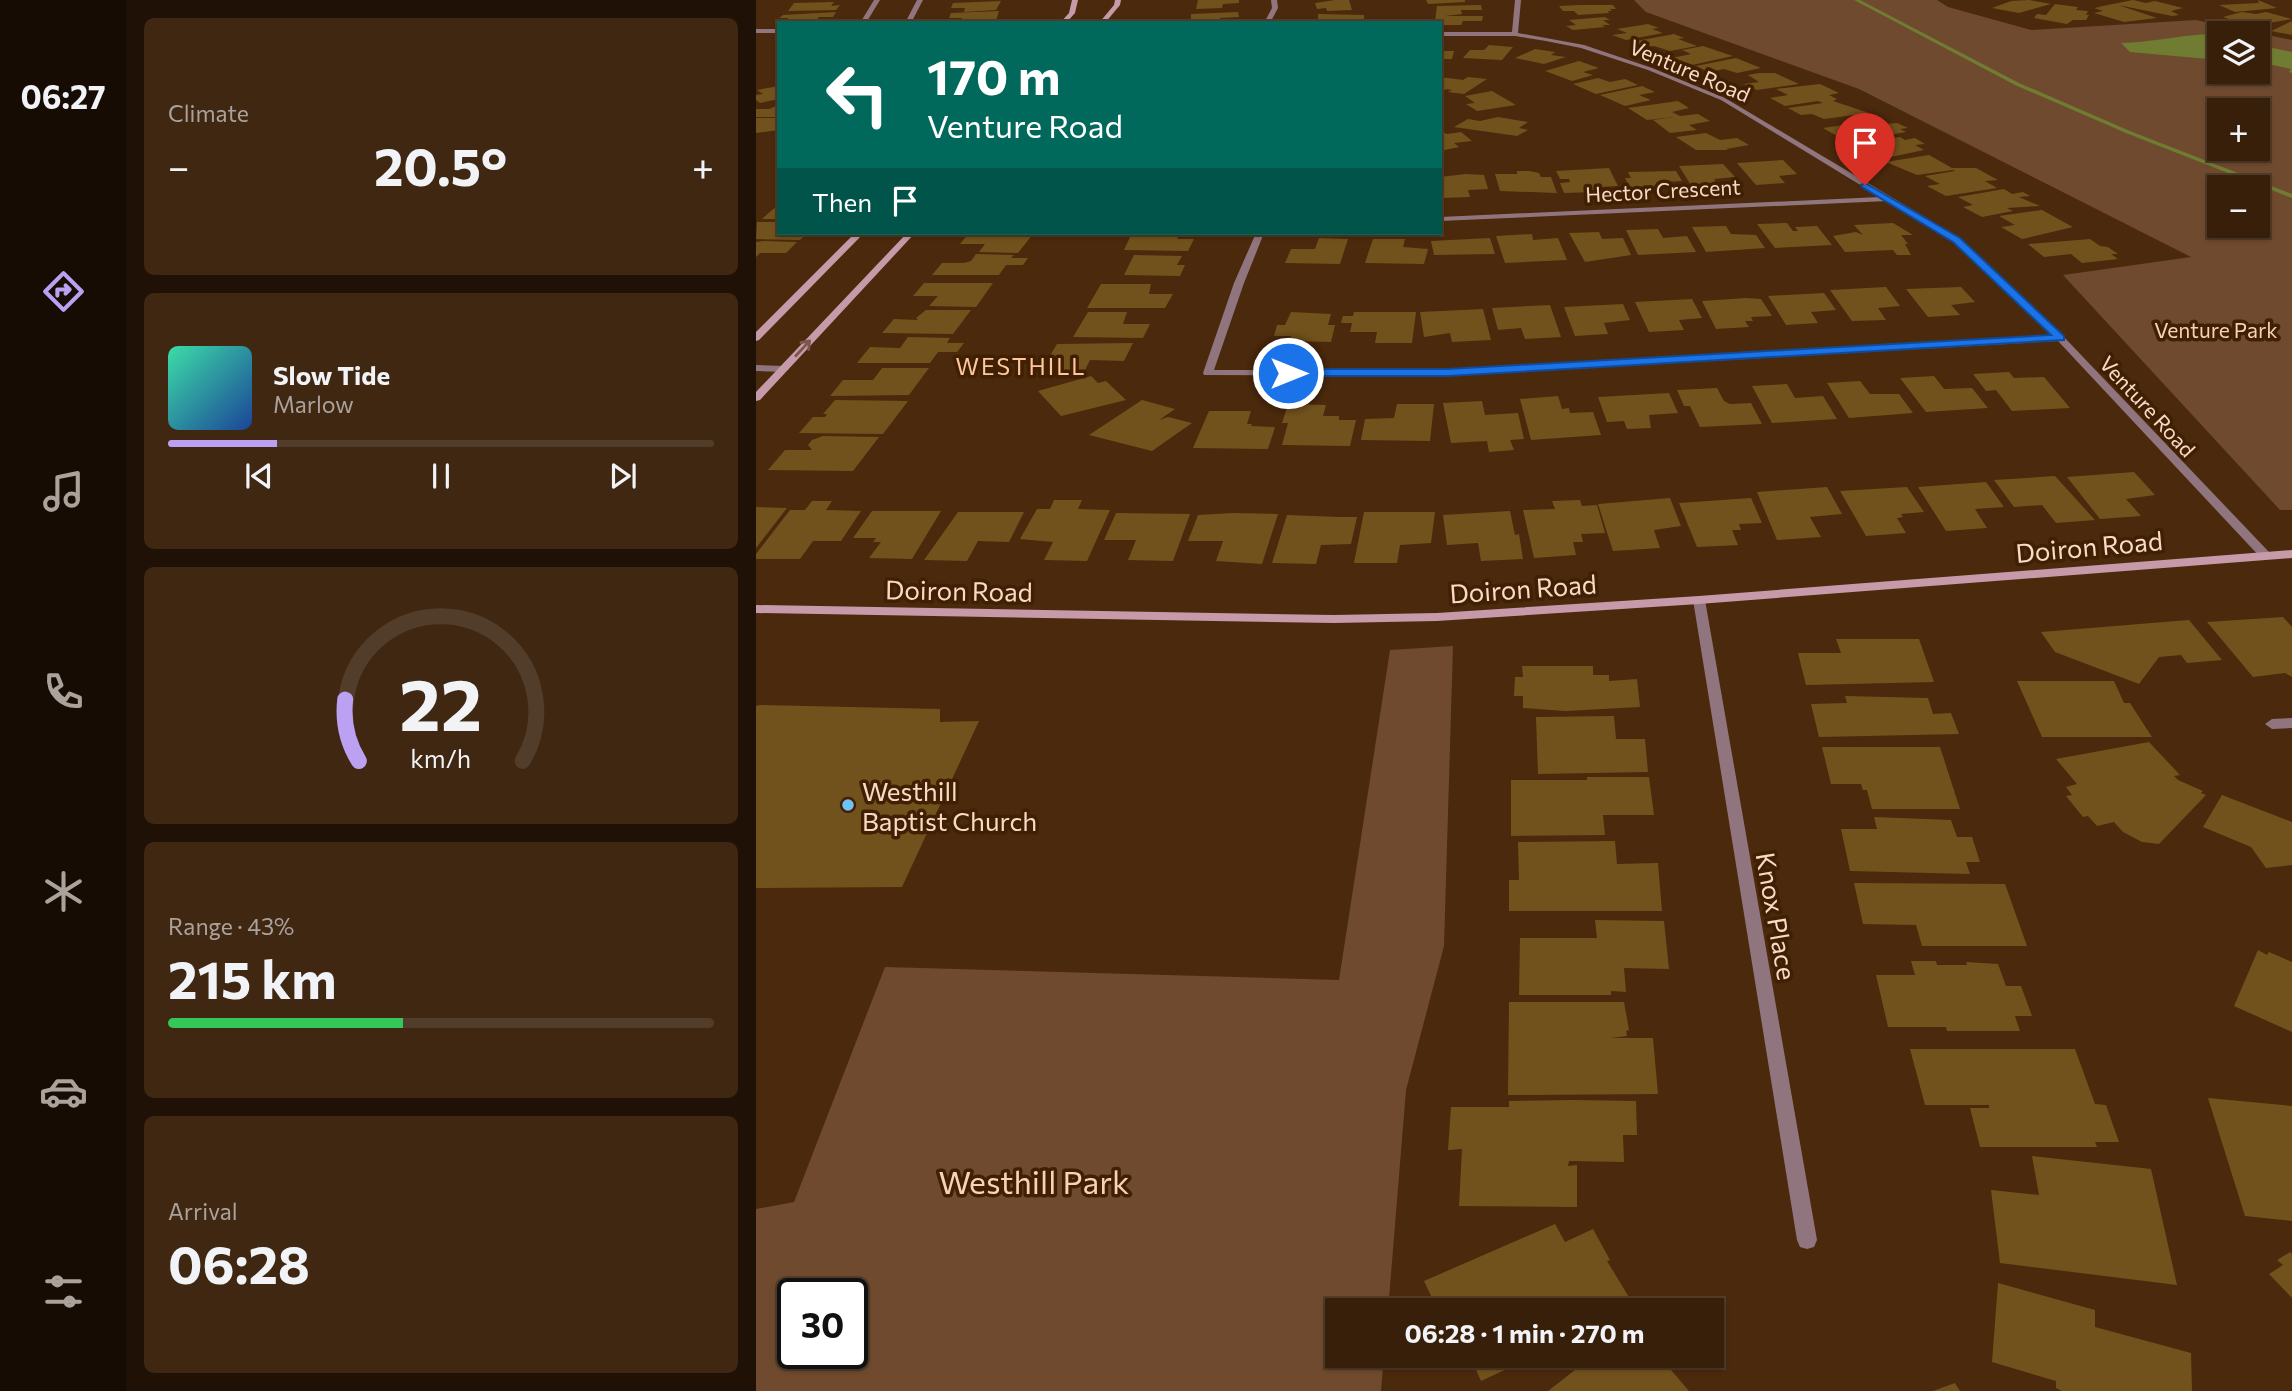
<!DOCTYPE html>
<meta charset="utf-8">
<style>
body{margin:0;font-family:Commissioner,sans-serif;background:#3f2712;color:#f1f3f6;height:100vh;display:flex;flex-direction:column;font-size:26px;white-space:nowrap}
*{box-sizing:border-box;margin:0}
p{font-size:23px;color:#aba29c}
.icon{flex:none;width:38px;height:38px;fill:none;stroke:currentColor;stroke-width:2;stroke-linecap:round;stroke-linejoin:round}
.map{position:relative;flex:1;overflow:hidden}
.side{display:flex;flex-direction:column;gap:18px;padding:18px;background:#1f1105;width:630px}
.side>*{flex:none}
.top-card{position:absolute;left:21px;top:21px;width:665px;height:214px;border-radius:0px;box-shadow:0 2px 5px #0004,0 0 0 2px #523d2a;background:#00695c;color:#fff;overflow:hidden}
.buttons{position:absolute;left:1451px;top:21px;display:grid;gap:14px}
.buttons a{display:grid;place-items:center;width:63px;height:63px;border-radius:0px;background:#381f09;box-shadow:0 2px 5px #0004,0 0 0 2px #523d2a;font-size:35px}
.speed{position:absolute;left:21px;top:1278px;display:flex;gap:14px;font-size:35px;font-weight:700;text-align:center}
.speed>*{display:grid;place-content:center;width:91px;height:91px;border-radius:50%;background:#381f09;box-shadow:0 2px 5px #0004,0 0 0 2px #523d2a;line-height:1}
.speed .limit{border:4px solid #111;border-radius:10px;background:#fff;color:#111}
.pin{position:absolute;display:grid;place-items:center;width:60px;height:60px;color:#fff;margin:-72px -30px;border-radius:50% 50% 50% 0;rotate:-45deg;box-shadow:0 0 7px #0007}
.pin .icon{rotate:45deg}
.me{position:absolute;width:77px;margin:-38px;rotate:90deg;stroke-linejoin:round;filter:drop-shadow(0 0 5px #0008)}
.turn{display:flex;align-items:center;gap:24px;height:147px;padding:0 35px;font-size:32px}
.turn .icon{width:91px;height:91px;stroke-width:2.5}
.turn b{display:block;font-size:49px;line-height:60px}
.then{display:flex;align-items:center;height:66px;padding:0 35px;background:#0003;gap:14px;font-size:26px}
.big{font-size:52px;font-weight:700;line-height:1.1}
.side .card{flex:1;display:flex;flex-direction:column;justify-content:center;gap:10px;min-width:0;padding:0 24px;border-radius:10px;background:#3f2712}
.side .dial{align-items:center;gap:0}
.dial svg{height:182px;overflow:visible;fill:none;stroke:#523d2a;stroke-width:7;stroke-linecap:round;text-anchor:middle}
.dial text{fill:#f1f3f6;stroke:none}
.song{display:flex;align-items:center;gap:21px}
.cover{width:84px;height:84px;border-radius:10px;background:linear-gradient(135deg,hsl(160 70% 55%),hsl(220 70% 35%))}
.played{height:7px;border-radius:4px;background:linear-gradient(90deg,#bca0f2 20%,#523d2a 20%)}
.keys{display:flex;justify-content:space-around;direction:ltr}
.heat{display:flex;justify-content:space-between;align-items:center;font-size:38px;direction:ltr}
.charge{height:10px;border-radius:5px;background:linear-gradient(90deg,#34c759 43%,#523d2a 0)}
.trip{position:absolute;left:569px;top:1298px;width:399px;height:70px;border-radius:0px;background:#381f09;box-shadow:0 2px 5px #0004,0 0 0 2px #523d2a;font-weight:700;line-height:70px;text-align:center}
main{display:flex;flex:1;min-height:0}
.menu{display:flex;flex-direction:column;width:126px;justify-content:space-around;align-items:center;background:#160c04;color:#aba29c}
.menu .icon{width:49px;height:49px}
.menu .selected{color:#bca0f2}
.menu b{font-size:32px;color:#f1f3f6}
.map>svg:first-child{display:block}
.green{fill:#6f4a2e;fill-rule:evenodd}
.water{fill:#6f7c32}
.lines{fill:none;stroke-linecap:round;stroke-linejoin:round}
.stream{fill:#6f7c32;fill-rule:evenodd}
.building{fill:#72521c}
.street{fill:#91757e;fill-rule:evenodd}
.secondary{fill:#c69aa8;fill-rule:evenodd}
.oneway{stroke:#7c564d}
.route{fill:#1a73e8;stroke:#114b97;stroke-width:2}
.poi-dot{fill:#70c1f4;stroke:#401f02;stroke-width:2.5}
.labels{text-anchor:middle;dominant-baseline:central;stroke-width:7;stroke-linejoin:round;paint-order:stroke}
.far-street-label{font-size:21px;fill:#f7dbc7;stroke:#401f02}
.far-park-label{font-size:21px;fill:#f5d2b8;stroke:#401f02}
.far-neighbourhood-label{font-size:23px;letter-spacing:2px;fill:#fdc79f;stroke:#401f02}
.street-label{font-size:26px;fill:#f7dbc7;stroke:#401f02}
.poi-label{font-size:26px;fill:#f7dbc7;stroke:#401f02;text-anchor:start}
.near-park-label{font-size:32px;fill:#f5d2b8;stroke:#401f02}
</style>
<main>
<nav class="menu">
<b>06:27</b>
<svg class="icon selected" aria-label="directions" viewBox="0 0 24 24"><path d="M12 3l9 9-9 9-9-9zM9 14v-3h6M13 9l2 2-2 2"/></svg>
<svg class="icon" aria-label="music" viewBox="0 0 24 24"><path d="M9 18V5l10-2v13"/><circle cx="6" cy="18" r="3"/><circle cx="16" cy="16" r="3"/></svg>
<svg class="icon" aria-label="phone" viewBox="0 0 24 24"><path d="M5 4h4l2 5-3 2q2 4 5 5l2-3 5 2v4C11 20 4 13 5 4z"/></svg>
<svg class="icon" aria-label="climate" viewBox="0 0 24 24"><path d="M12 3v18M4 7l16 10M4 17L20 7"/></svg>
<svg class="icon" aria-label="car" viewBox="0 0 24 24"><path d="M5 17H2v-5l4-1 3-4h7l3 4 3 1v5h-3M9 17h6M6 11h13"/><circle cx="7" cy="17" r="2"/><circle cx="17" cy="17" r="2"/></svg>
<svg class="icon" aria-label="filters" viewBox="0 0 24 24"><path d="M4 7h16M4 17h16"/><circle cx="9" cy="7" r="2"/><circle cx="15" cy="17" r="2"/></svg>
</nav>
<section class="side">
<div class="card"><p>Climate</p>
<div class="heat"><a>−</a><b class="big">20.5°</b><a>+</a></div>
</div>
<div class="card">
<div class="song"><i class="cover"></i><div><b>Slow Tide</b><p>Marlow</p></div></div>
<div class="played"></div>
<div class="keys"><svg class="icon" aria-label="previous" viewBox="0 0 24 24"><path d="M18 5L8 12l10 7zM5 5v14"/></svg><svg class="icon" aria-label="pause" viewBox="0 0 24 24"><path d="M8 5v14M16 5v14"/></svg><svg class="icon" aria-label="next" viewBox="0 0 24 24"><path d="M6 5l10 7-10 7zM19 5v14"/></svg></div>
</div>
<div class="card dial"><svg viewBox="0 0 100 80">
<path d="M14 69A42 42 0 1 1 86 69"/>
<path d="M14 69A42 42 0 0 1 8 42" stroke="#bca0f2"/>
<text x="50" y="56" font-size="32" font-weight="700">22</text>
<text x="50" y="72" font-size="11">km/h</text>
</svg></div>
<div class="card"><p>Range · 43%</p><b class="big">215 km</b><div class="charge"></div></div>
<div class="card"><p>Arrival</p><b class="big">06:28</b></div>
</section>
<div class="map">
<svg width="1536" height="1391" viewBox="0 0 1536 1391">
<rect width="100%" height="100%" fill="#4b290c"/>
<!-- green -->
<path class="green" d="M878 0H1181L1192 7 1275 30 1440 20 1536 40V510H1524L1307 275 1435 257 1103 89 890 12ZM1463 33H1502V72H1463ZM1463 110H1502V149H1463ZM1463 187H1502V226H1463Z
M697 646 688 946 650 1090 632 1311H581V1356H628L625 1391H0V1209L38 1202 129 967 583 980 634 650ZM96 1293V1353H37V1293Z"/>
<!-- water -->
<path class="water" d="M1451 34 1463 37V60L1374 52 1365 43C1395 42 1421 36 1451 34Z
M1502 45 1536 52V73L1533 72 1535 69 1502 62Z"/>
<g class="lines">
<!-- stream -->
<path class="stream" d="M1098 0H1104L1263 83 1374 131 1536 194V198L1370 133 1259 85Z"/>
</g>
<!-- building -->
<path class="building" d="M442 0H483V3L467 4 466 8 440 9Z
M579 0H593L596 10 571 11 570 8 561 9 559 3Z
M670 0H709V2L672 4Z
M1273 0 1295 4 1263 13 1236 8 1255 1Z
M1377 0 1390 3 1399 1 1427 8 1415 11 1423 15 1416 16 1362 5 1401 18 1368 22 1338 13 1347 11 1338 8 1344 7H1342Z
M1502 0 1521 8 1479 12 1463 5 1503 3Z
M245 1 240 10 208 12 209 8H195L197 3Z
M78 2 75 6 84 5 80 10 32 11 38 3Z
M1299 4 1322 7 1320 10 1332 11 1330 15H1333L1330 20H1317L1311 24 1278 18 1281 14 1290 15Z
M725 5 726 10H705L706 14 689 16H727L726 21H707L705 25H684L679 21 681 6Z
M824 5H857L860 9H854L856 11H852L853 13 822 15 818 11H807L803 6Z
M243 11 240 21 203 23 206 18H193L195 13Z
M80 12 77 17H63L59 22 30 23 32 18H23L27 15Z
M482 12 483 17 464 18 465 22 435 23V14Z
M1486 12 1500 14 1510 12 1536 19 1495 26 1467 17Z
M562 14 608 15V23L562 20Z
M849 17 854 20H847L854 25H846L849 27 817 30 810 26 820 25 813 20Z
M1536 21V35L1515 31Z
M892 24 903 28 896 29 907 33 870 40 856 35 871 33 861 29Z
M918 34 928 38 922 39 941 46 914 51 898 46 888 47 875 42Z
M733 45 757 47 746 60 707 58 714 50H728Z
M947 46 977 56 936 65 916 58 935 54 926 50Z
M779 49 799 52 795 55 810 57 788 64 759 58Z
M684 51H698L696 59H684Z
M980 58 1005 68 981 73 968 69 953 72 940 66Z
M823 61 843 68 827 72 837 75 816 81 789 71Z
M1003 73H1019L1043 84 1001 90 988 84 1003 82 992 75Z
M684 77 707 80 712 77 731 79 708 94 692 92 696 90 690 89 684 93Z
M842 78 854 82 869 79 882 85 840 94 817 84Z
M1064 84 1083 93 1073 95 1081 99 1077 101 1113 113 1068 119 1056 114 1045 115 1032 108 1067 103 1062 101 1029 106 1014 98 1032 95 1020 89Z
M23 86V99L4 103 0 100V95L7 94 1 90Z
M886 86 899 92 883 95 895 100 869 106 844 95Z
M736 91 760 105 721 111 710 104 719 103 709 96Z
M922 101 933 108 916 112 924 116 942 114 954 121 933 125 941 130 914 133 897 120 918 117 891 120 872 108Z
M23 105V117H0V109H13Z
M742 117 772 122 763 128 772 130 761 136 698 127 712 119 724 121Z
M0 118H23L21 126 23 130 0 133Z
M1121 120 1129 124 1141 123 1152 128 1144 129 1150 132 1112 139 1101 133 1081 136 1067 128Z
M684 131 691 134 705 132 716 141 698 143 703 147 684 151Z
M950 133 964 140 981 138 993 145 970 149 972 150H940L920 137Z
M1144 137 1149 140 1159 138 1169 144 1159 145 1168 150 1125 159 1111 151 1129 149 1116 141Z
M1173 155 1196 168H1220L1242 180 1229 181 1241 188 1190 196 1171 186 1184 184 1169 176 1199 171 1197 170 1161 175 1130 162Z
M1027 160 1041 174 1023 176 1029 183 1000 185 981 163Z
M967 164 979 177 958 179 963 186 936 187 923 166Z
M853 168 862 186 844 187 839 188 840 192 808 193 804 183 814 182 813 179H804L800 171Z
M761 171H773L783 173 785 177H795L801 193 744 191 739 174H761Z
M920 171 926 181 911 182 914 186H905L907 189 875 190 869 178H875L872 172Z
M710 174 728 175 732 189 712 190 714 197 684 198V177Z
M1248 189 1256 194 1267 192 1274 196 1263 197 1284 206 1251 208 1257 211 1226 217 1207 207 1217 205 1202 197Z
M23 205V219H6L16 210Z
M1286 210 1317 227 1266 239 1245 227 1259 225 1243 216Z
M1 222H23V233H52L44 240 0 239Z
M1031 223 1037 231H1042L1039 227 1061 226 1076 245 1019 248 1001 224Z
M1137 223 1157 235H1145L1152 244H1149L1155 255H1141L1137 250 1089 252 1077 236 1100 232 1107 235 1098 225Z
M970 226 975 234 1000 235 1009 248 950 252 936 227Z
M902 229 907 238 931 236 940 252 882 255 870 230Z
M843 232 846 239 867 238 875 255 829 262 813 233Z
M213 233 245 234H277L262 253 223 252 229 244H204Z
M376 233H424L421 239H438L432 251 368 250Z
M776 234 777 240 802 238 811 260 749 263 740 236Z
M563 238 592 239 584 264 529 263 535 249H559Z
M734 238 739 254 678 255 675 241Z
M617 239H649L647 247 672 249 668 264 609 263Z
M1334 239 1344 246 1352 247 1362 254H1355L1362 259 1326 263 1315 254 1288 257 1272 244Z
M0 242 9 241 41 242 30 253H4L0 257Z
M220 254 258 255 255 258H272L267 265H250L243 275H176L186 263H208L215 261Z
M378 255 426 256 421 265H429L424 276 368 275Z
M168 283H237L220 307 173 306 182 296H157Z
M345 284H395L393 294H417L409 308H331Z
M1130 287 1144 306 1122 308 1130 320 1096 321 1074 290Z
M1205 287 1219 302 1195 305 1204 315 1172 317 1150 289Z
M1068 293 1080 310 1055 312 1062 323 1030 325 1012 296Z
M990 298 1005 299 1016 316 995 317 997 321H989L993 327 960 329 946 301Z
M936 299 946 318 923 320 928 330 893 332 879 302Z
M867 304 874 320 848 323 852 334 819 336 808 307Z
M794 305 805 337 769 339 765 328 742 330 736 308Z
M727 309 735 340 696 342 694 333 668 337 664 312Z
M170 310H215L197 334 126 333 138 319 162 320 160 318Z
M332 312H371L367 324H394L387 338 317 337Z
M535 312 575 314 572 325H579L575 342 533 341 535 336H518L521 325H529Z
M598 312H660L656 343H619L621 332H594L596 323H585L587 316H597Z
M152 337 194 338 191 343H208L201 352H182L174 363H101L114 347 144 348Z
M377 343 368 361 334 360 328 372H284L301 344Z
M126 368H173L153 395 74 396 87 380H117Z
M1253 372 1258 378 1288 377 1314 408 1256 411 1240 390 1230 391 1217 374Z
M335 376 342 383 350 381 370 400 305 416 282 391Z
M1178 376 1188 389 1216 388 1232 408 1170 412 1144 378Z
M1104 381 1114 394H1143L1157 413 1093 418 1071 383Z
M1031 384 1039 398 1067 396 1081 419 1016 423 996 386Z
M961 388 968 401 974 404 995 403 1006 424 944 427 934 406H928L921 390Z
M913 393 922 413 893 415 895 428 871 429 868 421 851 422 842 397Z
M802 396 806 409 813 408 814 413 837 412 845 435 775 440 764 399Z
M79 400 152 401 127 434 43 433 57 417H69L71 414H67Z
M386 400 419 409 403 420 412 417 436 423 396 451 333 435Z
M726 401 729 415 762 413 768 439 754 440 758 450 733 452 731 441 695 443 687 403Z
M532 404 570 405 567 416H583V420H600L594 446 526 445 532 423H526Z
M641 404H678L674 441 605 440 609 419 638 418Z
M453 411H495L491 424H496L495 426 519 427 512 449 437 448Z
M67 436 123 437 97 471 12 470 29 450H56L52 445 56 440Z
M1378 472 1399 495 1370 499 1385 516 1344 519 1311 477Z
M1299 476 1339 520 1300 523 1286 505 1258 507 1238 480Z
M1230 482 1248 507 1219 509 1231 528 1190 531 1162 487Z
M1071 487 1086 514 1054 517 1065 537 1021 540 1001 492Z
M1151 487 1168 512 1145 514 1147 517 1141 518 1150 533 1110 536 1084 491Z
M914 498 925 526 898 530 904 548 857 551 842 504Z
M995 498 1006 523 983 524 985 530H976L982 545 941 547 923 503Z
M298 500H326L322 509 354 510 331 561 288 560 297 542 264 539 281 509H294Z
M824 500 826 506 841 505 849 533 825 534 827 542H817L820 555 778 558 767 510 799 509 796 501Z
M56 501H76L70 510 105 511 85 541H57L44 559H0V554L34 510H49Z
M0 507 31 508 0 548Z
M116 511H185L156 559 113 558 125 542H117L120 538H97Z
M754 511 759 535 763 534 767 559 725 561 722 543 691 545 687 515Z
M202 512H268L253 542 222 541 211 561 168 560Z
M608 512H679L675 543 644 545 641 563H598Z
M360 513 434 514 417 561 372 560 380 540H348Z
M476 513 522 514 506 564 460 561 467 541H432L442 515Z
M531 515 584 517H601L595 544 565 545 560 564 516 563Z
M1527 617 1536 627V677L1529 673 1497 677 1451 622Z
M1433 620 1466 660 1431 663 1425 655 1403 657 1383 684 1299 652 1285 632Z
M1080 639H1163L1178 682 1050 685 1042 653H1085Z
M766 666H837V675H853V681L881 679 884 707 809 711 767 708V696H758L759 677H767Z
M1261 681H1358L1368 703H1374L1396 737H1286Z
M1089 696 1172 698 1177 714 1195 713 1203 734 1063 737 1055 704 1091 703Z
M3 705 184 709V722L223 721 146 887 0 888V706Z
M858 716 860 739H889L892 772 782 774 780 717Z
M1393 742 1424 775 1418 776 1422 780 1447 791 1445 793 1450 795 1403 844 1386 842 1367 832 1358 822 1341 826 1332 816 1327 817 1310 796 1316 795 1310 787 1321 784 1300 759Z
M1066 747H1184L1204 809H1116L1111 790H1107L1105 784H1075Z
M831 777H893L898 815H847L849 835 755 836V780H831Z
M1466 795 1536 822V865L1510 868 1495 847 1447 827Z
M1118 817 1195 820 1201 837H1216L1224 862H1210L1214 874 1094 871 1085 829H1121Z
M859 841 861 864 902 863 906 911H753V880H763L762 842Z
M1098 883 1249 884 1271 946H1166L1160 925 1107 924Z
M839 920 908 921 913 969 868 968 870 992 855 991V995H763L764 938H841Z
M1502 950 1511 955 1513 952 1536 962V1032L1478 1006Z
M1155 961H1180L1181 965H1211L1210 962 1242 964 1250 986H1265L1276 1016H1259L1264 1031H1191L1190 1027H1132L1120 975H1159Z
M753 1002H868L873 1030 870 1031 871 1036 855 1038H897L902 1094 752 1095Z
M1154 1049H1319L1339 1104 1350 1105 1363 1142H1339L1341 1147H1224L1214 1108H1233V1105H1169Z
M1452 1098 1536 1106V1221L1489 1216Z
M818 1100 880 1101 881 1135H867L868 1162 813 1161 812 1166 821 1165V1207L703 1206 706 1149 692 1150 695 1107H753V1101Z
M1276 1156 1395 1169 1421 1285 1244 1263 1235 1190 1283 1195Z
M799 1224 809 1242 837 1229 854 1260 851 1261 879 1307 872 1311H677L673 1302 677 1300 668 1281Z
M1534 1252 1536 1254V1298L1513 1274 1527 1265 1521 1260Z
M1242 1283 1339 1310V1327L1435 1353 1436 1391H1306L1300 1388V1381L1236 1362Z
M714 1356H790L770 1365 768 1361 725 1381Z
M837 1356H903L933 1391H792Z
M1199 1383 1204 1391H1177Z"/>
<g class="lines">
<!-- street -->
<path class="street" d="M118 0H124L110 23H104Z
M161 0H167L155 23H149Z
M515 0H521L522 8 514 23H508L516 8Z
M759 0H765L762 33 828 45 896 68 969 98 1204 238 1307 336 1513 552 1515 555 1513 558H1505L1302 341 692 376 448 375 447 373 478 283 500 233H508L488 283 458 370H692L1296 336 1198 242 1131 201 684 221V217L1124 197 965 100 892 70 825 48 790 41 759 36H684V32H756Z
M0 29H23V33H0Z
M0 365 28 366 33 369 28 372 0 371Z
M943 596 949 600 1061 1240 1058 1247 1051 1249 1044 1247 1041 1240 937 600Z
M1536 718V728L1516 729 1509 724 1516 719Z"/>
<!-- secondary -->
<path class="secondary" d="M316 0H322L319 13 310 23H304L313 13Z
M359 0H365L364 5 349 23H343L358 5Z
M99 233H108L3 340 0 341V332Z
M151 233H159L4 400 0 401V392Z
M1536 550V558L943 604 681 621 578 623 0 613V605L578 615 681 613 943 596Z"/>
</g>
<!-- one-way arrows -->
<defs><path id="oneway-shaft" d="M-6 0H5M1.5-3L5.5 0L1.5 3" fill="none" stroke-width="1.6" stroke-linecap="round" stroke-linejoin="round" transform="scale(1.75)"/></defs>
<use class="oneway" href="#oneway-shaft" transform="translate(47 348) rotate(-47)"/>
<!-- route -->
<path class="route" d="M1109 183 1204 238 1308 336V340L692 376H532L526 373 532 369H692L1295 335 1197 242 1106 187 1105 185Z"/>
<!-- markers -->
<circle class="poi-dot" cx="92" cy="805" r="7"/>
<g class="labels">
<!-- far-street labels -->
<g class="far-street-label">
<text transform="translate(934 70) rotate(23)">Venture Road</text>
<text transform="translate(907 190) rotate(-3)">Hector Crescent</text>
<text transform="translate(1392 406) rotate(47)">Venture Road</text>
</g>
<!-- far-park labels -->
<g class="far-park-label">
<text x="1460" y="329">Venture Park</text>
</g>
<!-- far-neighbourhood labels -->
<g class="far-neighbourhood-label">
<text x="265" y="366">WESTHILL</text>
</g>
<!-- street labels -->
<g class="street-label">
<text transform="translate(1333 546) rotate(-5)">Doiron Road</text>
<text transform="translate(767 588) rotate(-4)">Doiron Road</text>
<text transform="translate(203 590) rotate(1)">Doiron Road</text>
<text transform="translate(1021 916) rotate(80)">Knox Place</text>
</g>
<!-- poi labels -->
<g class="poi-label">
<text x="106" y="790">Westhill<tspan x="106" dy="30">Baptist Church</tspan></text>
</g>
<!-- near-park labels -->
<g class="near-park-label">
<text x="278" y="1181">Westhill Park</text>
</g>
</g>
</svg>
<div class="buttons">
<a><svg class="icon" aria-label="layers" viewBox="0 0 24 24"><path d="M12 4l9 5-9 5-9-5zM3 14l9 5 9-5"/></svg></a>
<a>+</a>
<a>−</a>
</div>
<div class="speed"><div class="limit">30</div></div>
<div class="pin" style="left:1109px;top:185px;background:#d93025"><svg class="icon" aria-label="arrive" viewBox="0 0 24 24"><path d="M6 21V4h12l-3 4 3 4H6"/></svg></div>
<svg class="me" style="left:532px;top:373px" viewBox="-20 -20 40 40"><circle r="17" fill="#1a73e8" stroke="#fff" stroke-width="3"/><path d="M0-11L8 9 0 5-8 9z" fill="#fff"/></svg>
<div class="trip">06:28 · 1 min · 270 m</div>
<div class="top-card">
<div class="turn"><svg class="icon" aria-label="left" viewBox="0 0 24 24"><path d="M17 20v-9H6M10 6l-5 5 5 5"/></svg><div><b>170 m</b>Venture Road</div></div>
<div class="then">Then<svg class="icon" aria-label="arrive" viewBox="0 0 24 24"><path d="M6 21V4h12l-3 4 3 4H6"/></svg></div>
</div>
</div>
</main>
